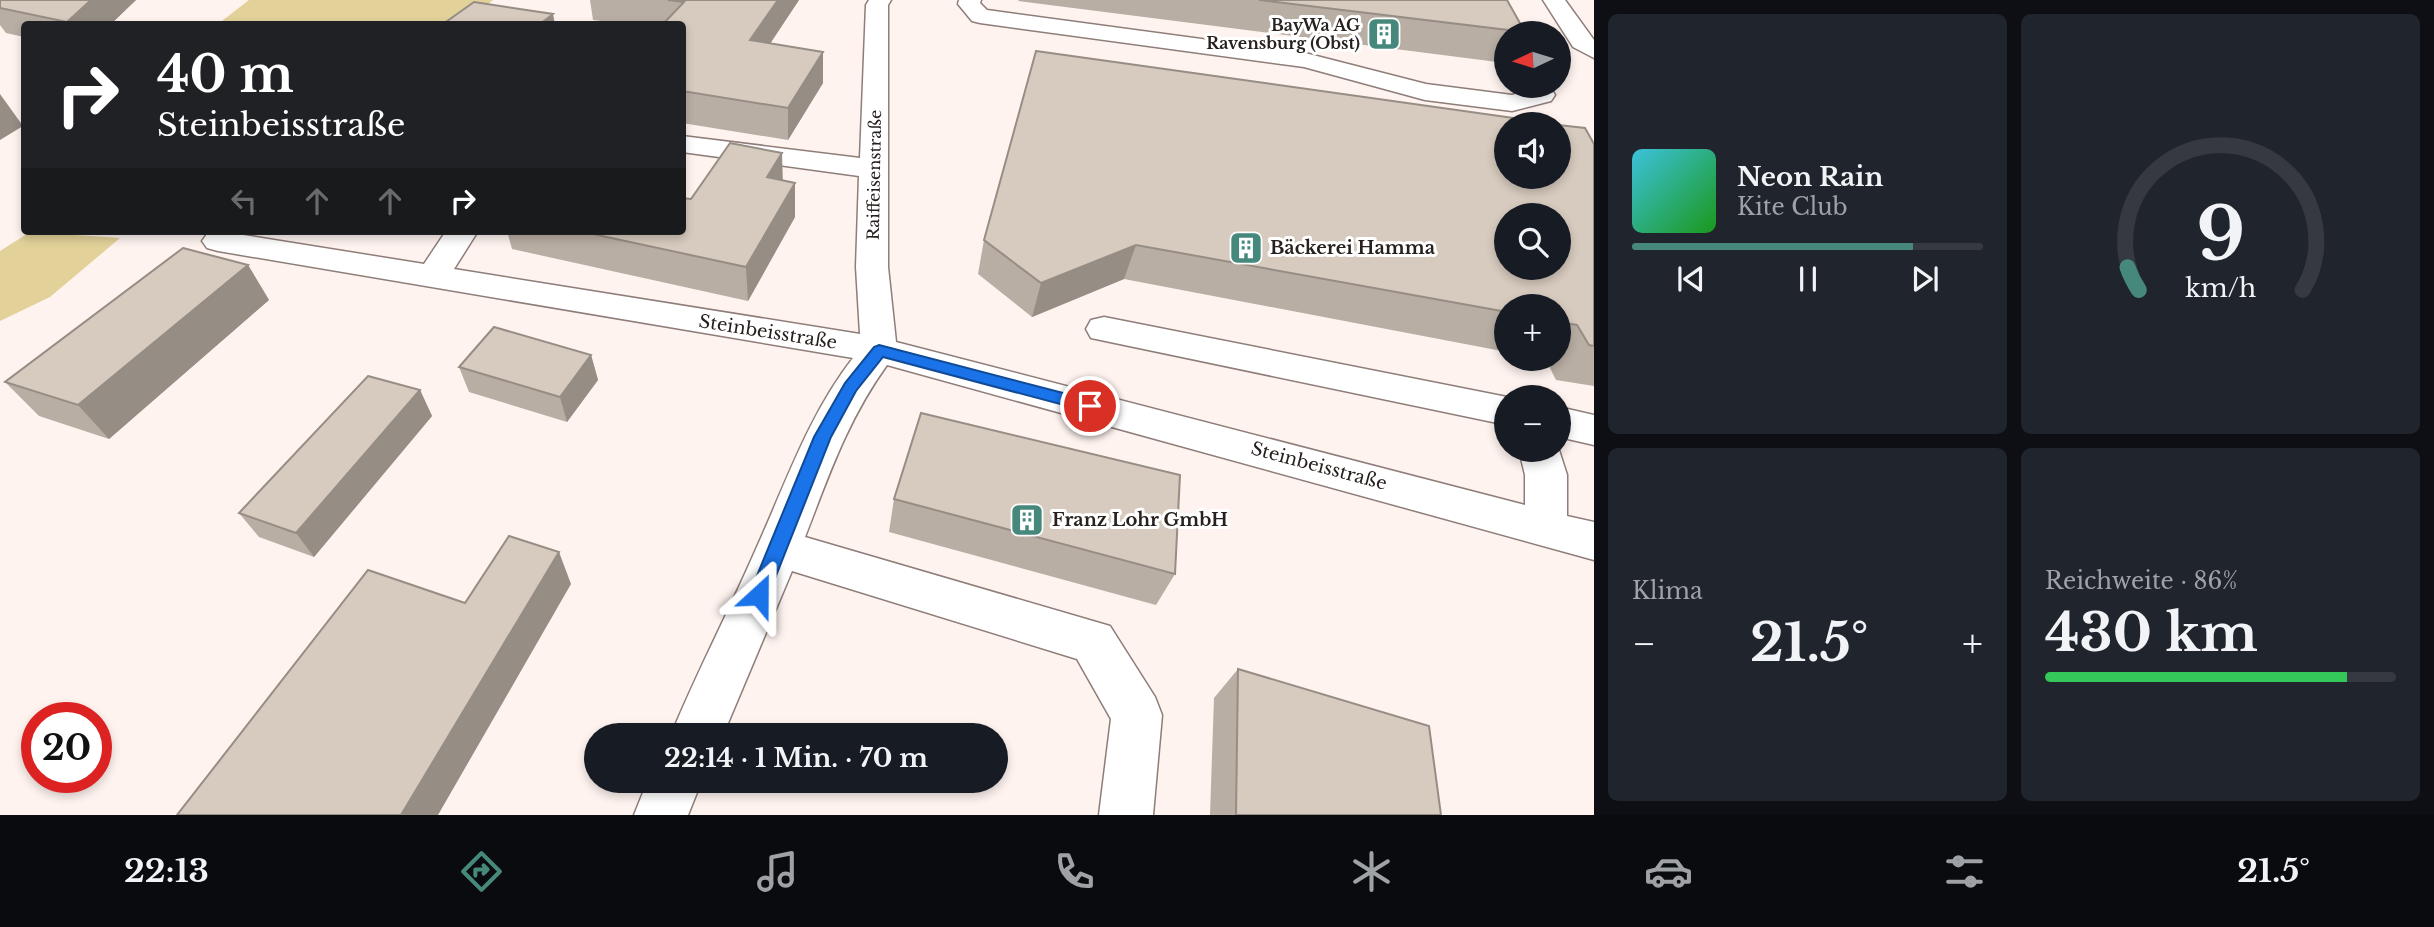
<!DOCTYPE html>
<html lang="de">
<meta charset="utf-8">
<style>
body{margin:0;font-family:"Libre Baskerville",serif;background:#20242c;color:#f1f3f6;height:100vh;display:flex;flex-direction:column;font-size:26px;white-space:nowrap}
*{box-sizing:border-box;margin:0}
p{font-size:23px;color:#9ea1a6}
.icon{flex:none;width:38px;height:38px;fill:none;stroke:currentColor;stroke-width:2;stroke-linecap:round;stroke-linejoin:round}
.map{position:relative;flex:1;overflow:hidden}
.sheet{display:flex;flex-direction:column;gap:14px;padding:14px;background:#0d0f14;width:840px}
.sheet>*{flex:none}
.hud{position:absolute;left:21px;top:21px;width:665px;height:214px;border-radius:7px;box-shadow:0 4px 10px #0003;background:#202124;color:#fff;overflow:hidden}
.needle{width:46px;rotate:266deg}
.buttons{position:absolute;left:1494px;top:21px;display:grid;gap:14px}
.buttons a{display:grid;place-items:center;width:77px;height:77px;border-radius:50%;background:#171b24;box-shadow:0 4px 10px #0003;font-size:35px}
.speed{position:absolute;left:21px;top:702px;display:flex;gap:14px;font-size:35px;font-weight:700;text-align:center}
.speed>*{display:grid;place-content:center;width:91px;height:91px;border-radius:50%;background:#171b24;box-shadow:0 4px 10px #0003;line-height:1}
.speed .limit{border:10px solid #d22;background:#fff;color:#111}
.pin{position:absolute;display:grid;place-items:center;width:60px;height:60px;color:#fff;margin:-30px;border:4px solid #fff;border-radius:50%;box-shadow:0 2px 7px #0007}
.me{position:absolute;width:77px;margin:-38px;rotate:24deg;stroke-linejoin:round;filter:drop-shadow(0 0 5px #0008)}
.turn{display:flex;align-items:center;gap:24px;height:147px;padding:0 21px;font-size:32px}
.turn .icon{width:91px;height:91px;stroke-width:2.5}
.turn b{display:block;font-size:49px;line-height:60px}
.lanes{display:flex;align-items:center;height:66px;padding:0 21px;background:#0003;justify-content:center;gap:35px;direction:ltr}
.lanes .off{opacity:.35}
.big{font-size:52px;font-weight:700;line-height:1.1}
.sheet .card{flex:1;display:flex;flex-direction:column;justify-content:center;gap:10px;min-width:0;padding:0 24px;border-radius:10px;background:#20242c}
.sheet .dial{align-items:center;gap:0}
.dial svg{height:182px;overflow:visible;fill:none;stroke:#363941;stroke-width:7;stroke-linecap:round;text-anchor:middle}
.dial text{fill:#f1f3f6;stroke:none}
.song{display:flex;align-items:center;gap:21px}
.cover{width:84px;height:84px;border-radius:10px;background:linear-gradient(135deg,hsl(190 70% 55%),hsl(120 70% 35%))}
.played{height:7px;border-radius:4px;background:linear-gradient(90deg,#46897c 80%,#363941 80%)}
.keys{display:flex;justify-content:space-around;direction:ltr}
.heat{display:flex;justify-content:space-between;align-items:center;font-size:38px;direction:ltr}
.charge{height:10px;border-radius:5px;background:linear-gradient(90deg,#34c759 86%,#363941 0)}
.sheet .tiles{flex:1;display:grid;gap:14px;grid-template-columns:repeat(2,1fr)}
.trip{position:absolute;left:584px;top:723px;width:424px;height:70px;border-radius:35px;background:#171b24;box-shadow:0 4px 10px #0003;font-weight:700;line-height:70px;text-align:center}
.tabs{display:flex;height:112px;justify-content:space-around;align-items:center;background:#090b0e;color:#9ea1a6}
.tabs .icon{width:49px;height:49px}
.tabs .current{color:#46897c}
.tabs b{font-size:32px;color:#f1f3f6}
main{display:flex;flex:1;min-height:0}
.map>svg:first-child{display:block}
.green{fill:#e2d199}
.lines{fill:none;stroke-linecap:round;stroke-linejoin:round}
.minor-casing{stroke:#8e7d78;stroke-width:3}
.minor{fill:#fff;fill-rule:evenodd}
.wall{fill:#b9aea3}
.shaded-wall{fill:#968d85}
.building{fill:#d7cabe;stroke:#968d85;stroke-width:2;fill-rule:evenodd}
.route{fill:#1a73e8;stroke:#114b97;stroke-width:2}
.labels{text-anchor:middle;dominant-baseline:central;stroke-width:6;stroke-linejoin:round;paint-order:stroke}
.far-poi-label{font-size:16px;font-weight:bold;fill:#27201e;stroke:#fff;text-anchor:end}
.far-street-label{font-size:16px;fill:#27201e;stroke:#fff}
.poi-label{font-size:18px;font-weight:bold;fill:#27201e;stroke:#fff;text-anchor:start}
.street-label{font-size:18px;fill:#27201e;stroke:#fff}
</style>
<main>
<div class="map">
<svg width="1594" height="815" viewBox="0 0 1594 815">
<rect width="100%" height="100%" fill="#fef3ef"/>
<!-- green -->
<path class="green" d="M249 0H493L463 24H218Z
M30 232 120 238 50 297 0 321V251Z"/>
<g class="lines">
<defs>
<path id="minor" d="M869 0H891L888 5V267L896 342 1525 505V475L1519 450H1559L1567 475V516L1594 522V560L887 365C848 419 829 475 805 537L1110 626 1155 697 1162 715 1153 815H1099L1111 719 1077 659 792 571 723 735H671C697 672 729 611 756 549 786 483 808 416 853 358L218 251 207 248 202 241 207 234 218 231 424 264 446 231H478L454 269 860 334 856 267 859 176 682 152V136L860 158 866 5Z
M959 0H981L980 3 987 10 1305 53 1426 84 1512 95 1527 91 1524 86H1550L1555 95 1551 101 1512 111 1425 100 1304 67 980 23 972 21 958 4Z
M1543 0H1565L1594 40V58L1573 47Z
M1104 317 1507 397H1509H1507V425L1091 338 1086 329 1091 320Z
M1559 407 1594 415V445L1559 437Z
M648 780H702L688 815H634Z"/>
</defs>
<!-- minor casing -->
<use href="#minor" class="minor-casing"/>
<!-- minor -->
<use href="#minor" class="minor"/>
</g>
<!-- wall -->
<path class="wall" d="M0 0H136L111 24H24V37L6 33 0 25Z
M590 0H799L770 44 823 52V83L788 140 682 123V24H626L593 20Z
M1019 0H1507L1525 32 1524 33H1507V61L1505 63 1018 1Z
M1594 144V386L1556 380 1546 360 1540 359H1559V306H1507V352L1124 279 1032 317 978 274 984 240Z
M691 199 795 217 748 301 512 249 507 231H682Z
M248 265 269 300 109 439 39 416 5 382Z
M591 355 598 380 567 422 469 392 459 367Z
M420 390 432 416 314 557 259 537 239 513Z
M894 499 1175 574 1156 605 889 532Z
M1238 669 1441 815H1210L1214 698Z"/>
<!-- shaded-wall -->
<path class="shaded-wall" d="M91 0H136L111 24H68L67 22Z
M778 0H799L751 72 750 40Z
M553 14 555 24H540Z
M823 52V83L788 140V108Z
M0 94 23 126 0 140Z
M782 153 783 186 767 177Z
M795 183V217L748 301 746 267Z
M1136 245 1124 279 1032 317 1041 283Z
M248 265 269 300 109 439 78 405Z
M591 355 598 380 567 422 560 397Z
M420 390 432 416 314 557 296 533Z
M559 552 571 584 438 815H401Z"/>
<!-- building -->
<path class="building" d="M0 0H91L67 22 0 8Z
M668 0H778L750 40 823 52 788 108 682 91V24H663L684 2Z
M1259 0H1507L1525 32Z
M474 2 553 14 540 24H443Z
M1036 51 1557 124H1507V177H1559V125L1585 128 1594 144V346L1589 345 1577 325 1559 322V306H1507V312L1136 245 1041 283 984 240ZM1507 215H1559V268H1507Z
M730 143 782 153 767 177 795 183 746 267 579 231H682V198L691 199Z
M183 248 248 265 78 405 5 382Z
M494 327 591 355 560 397 459 367Z
M368 376 420 390 296 533 239 513Z
M921 413 1180 475 1175 574 894 499Z
M509 536 559 552 401 815H177L368 570 465 603Z
M1238 669 1429 726 1441 815H1236Z"/>
<!-- route -->
<path class="route" d="M879 345 1090 400 1098 406 1090 412 883 357 856 391 831 437 766 601 759 603 752 601 749 595 814 437 845 383 874 347Z"/>
<!-- icons -->
<defs>
<symbol id="building-square" viewBox="-11 -11 22 22"><rect x="-9" y="-9" width="18" height="18" rx="4" fill="#46897c" stroke="#fff"/><path d="M-4-6H4V6H1V3H-1V6H-4ZM-2.5-4.3h1.7v1.8h-1.7ZM.8-4.3h1.7v1.8H.8ZM-2.5-1h1.7V.8h-1.7ZM.8-1h1.7V.8H.8Z" fill="#fff"/></symbol>
</defs>
<g fill-rule="evenodd">
<use href="#building-square" x="1365" y="15" width="38" height="38"/>
<use href="#building-square" x="1227" y="229" width="38" height="38"/>
<use href="#building-square" x="1008" y="501" width="38" height="38"/>
</g>
<g class="labels">
<!-- far-poi labels -->
<g class="far-poi-label">
<text x="1360" y="25">BayWa AG<tspan x="1360" dy="18">Ravensburg (Obst)</tspan></text>
</g>
<!-- far-street labels -->
<g class="far-street-label">
<text transform="translate(874 175) rotate(-89)">Raiffeisenstraße</text>
</g>
<!-- poi labels -->
<g class="poi-label">
<text x="1270" y="248">Bäckerei Hamma</text>
<text x="1052" y="520">Franz Lohr GmbH</text>
</g>
<!-- street labels -->
<g class="street-label">
<text transform="translate(768 332) rotate(9)">Steinbeisstraße</text>
<text transform="translate(1319 466) rotate(15)">Steinbeisstraße</text>
</g>
</g>
</svg>
<div class="buttons">
<a><svg class="needle" viewBox="-14 -14 28 28"><path d="M0-13l5 13h-10z" fill="#e53935"/><path d="M0 13l5-13h-10z" fill="#9ea1a6"/></svg></a>
<a><svg class="icon" aria-label="sound" viewBox="0 0 24 24"><path d="M4 9h4l5-4v14l-5-4H4zM17 9q2 3 0 6"/></svg></a>
<a><svg class="icon" aria-label="search" viewBox="0 0 24 24"><circle cx="10" cy="10" r="6"/><path d="M15 15l6 6"/></svg></a>
<a>+</a>
<a>−</a>
</div>
<div class="speed"><div class="limit">20</div></div>
<div class="pin" style="left:1090px;top:406px;background:#d93025"><svg class="icon" aria-label="arrive" viewBox="0 0 24 24"><path d="M6 21V4h12l-3 4 3 4H6"/></svg></div>
<svg class="me" style="left:759px;top:595px" viewBox="-20 -20 40 40"><path d="M0-17L14 15 0 8-14 15z" fill="#1a73e8" stroke="#fff" stroke-width="4"/></svg>
<div class="trip">22:14 · 1 Min. · 70 m</div>
<div class="hud">
<div class="turn"><svg class="icon" aria-label="right" viewBox="0 0 24 24"><path d="M7 20v-9h11M14 6l5 5-5 5"/></svg><div><b>40 m</b>Steinbeisstraße</div></div>
<div class="lanes"><svg class="icon off" aria-label="left" viewBox="0 0 24 24"><path d="M17 20v-9H6M10 6l-5 5 5 5"/></svg><svg class="icon off" aria-label="ahead" viewBox="0 0 24 24"><path d="M12 20V5M6 11l6-6 6 6"/></svg><svg class="icon off" aria-label="ahead" viewBox="0 0 24 24"><path d="M12 20V5M6 11l6-6 6 6"/></svg><svg class="icon" aria-label="right" viewBox="0 0 24 24"><path d="M7 20v-9h11M14 6l5 5-5 5"/></svg></div>
</div>
</div>
<section class="sheet">
<div class="tiles">
<div class="card">
<div class="song"><i class="cover"></i><div><b>Neon Rain</b><p>Kite Club</p></div></div>
<div class="played"></div>
<div class="keys"><svg class="icon" aria-label="previous" viewBox="0 0 24 24"><path d="M18 5L8 12l10 7zM5 5v14"/></svg><svg class="icon" aria-label="pause" viewBox="0 0 24 24"><path d="M8 5v14M16 5v14"/></svg><svg class="icon" aria-label="next" viewBox="0 0 24 24"><path d="M6 5l10 7-10 7zM19 5v14"/></svg></div>
</div>
<div class="card dial"><svg viewBox="0 0 100 80">
<path d="M14 69A42 42 0 1 1 86 69"/>
<path d="M14 69A42 42 0 0 1 9 59" stroke="#46897c"/>
<text x="50" y="56" font-size="32" font-weight="700">9</text>
<text x="50" y="72" font-size="11">km/h</text>
</svg></div>
<div class="card"><p>Klima</p>
<div class="heat"><a>−</a><b class="big">21.5°</b><a>+</a></div>
</div>
<div class="card"><p>Reichweite · 86%</p><b class="big">430 km</b><div class="charge"></div></div>
</div>
</section>
</main>
<nav class="tabs">
<b>22:13</b>
<svg class="icon current" aria-label="directions" viewBox="0 0 24 24"><path d="M12 3l9 9-9 9-9-9zM9 14v-3h6M13 9l2 2-2 2"/></svg>
<svg class="icon" aria-label="music" viewBox="0 0 24 24"><path d="M9 18V5l10-2v13"/><circle cx="6" cy="18" r="3"/><circle cx="16" cy="16" r="3"/></svg>
<svg class="icon" aria-label="phone" viewBox="0 0 24 24"><path d="M5 4h4l2 5-3 2q2 4 5 5l2-3 5 2v4C11 20 4 13 5 4z"/></svg>
<svg class="icon" aria-label="climate" viewBox="0 0 24 24"><path d="M12 3v18M4 7l16 10M4 17L20 7"/></svg>
<svg class="icon" aria-label="car" viewBox="0 0 24 24"><path d="M5 17H2v-5l4-1 3-4h7l3 4 3 1v5h-3M9 17h6M6 11h13"/><circle cx="7" cy="17" r="2"/><circle cx="17" cy="17" r="2"/></svg>
<svg class="icon" aria-label="filters" viewBox="0 0 24 24"><path d="M4 7h16M4 17h16"/><circle cx="9" cy="7" r="2"/><circle cx="15" cy="17" r="2"/></svg>
<b>21.5°</b>
</nav>
